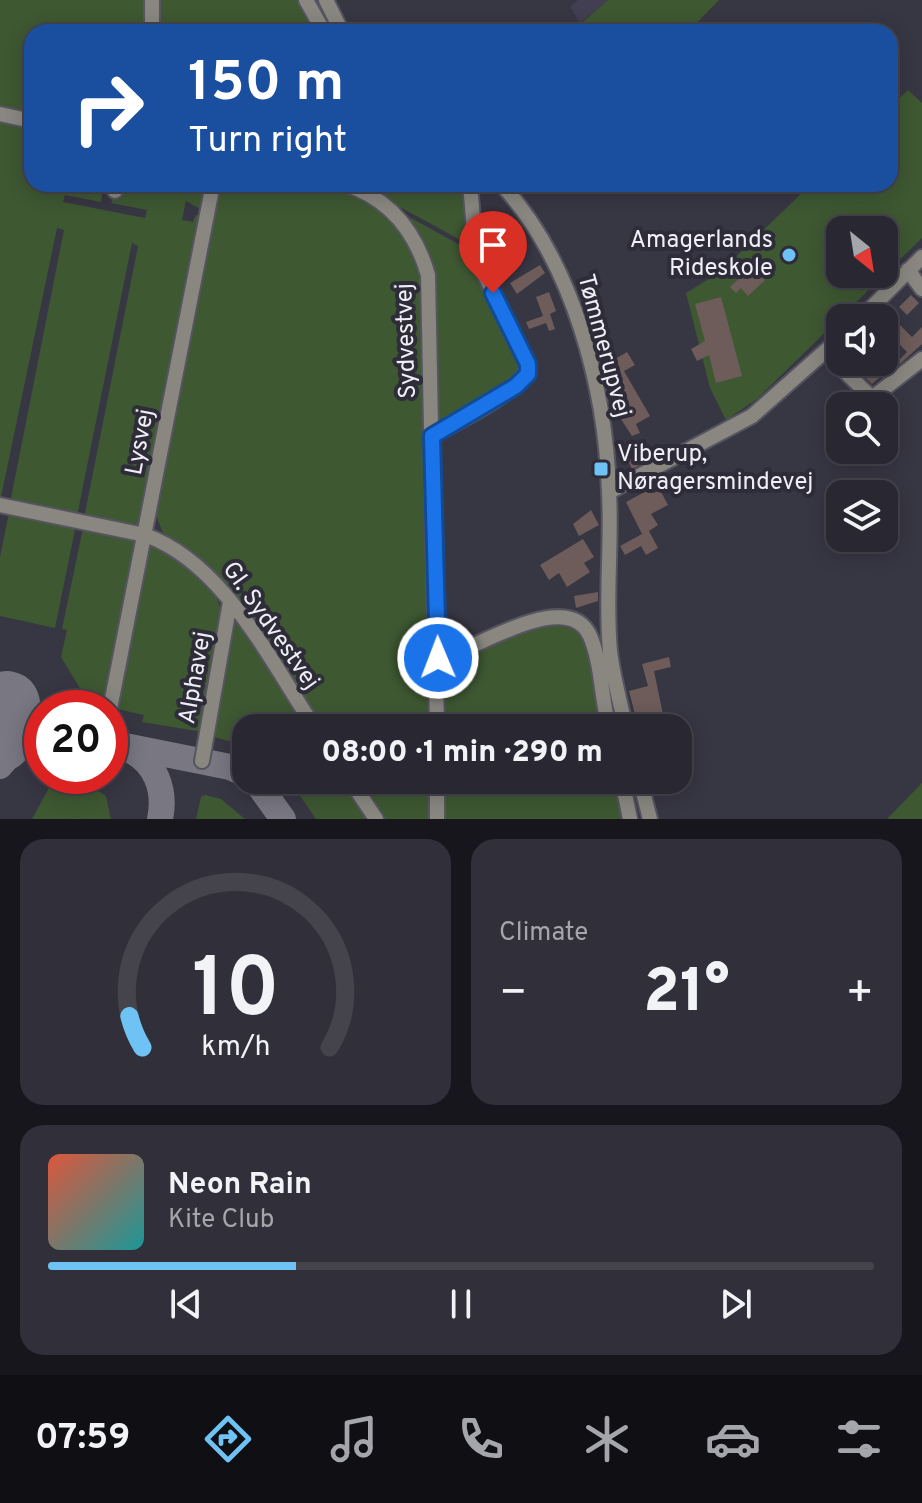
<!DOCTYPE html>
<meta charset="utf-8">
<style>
body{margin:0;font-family:Overpass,sans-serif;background:#31303a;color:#f1f3f6;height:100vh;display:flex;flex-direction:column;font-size:30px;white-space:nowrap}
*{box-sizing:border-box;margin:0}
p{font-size:26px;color:#a5a6ac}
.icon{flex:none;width:44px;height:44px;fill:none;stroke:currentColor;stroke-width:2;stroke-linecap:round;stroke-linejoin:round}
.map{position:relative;height:819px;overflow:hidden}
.side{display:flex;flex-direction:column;gap:20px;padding:20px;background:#17161c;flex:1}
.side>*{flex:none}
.banner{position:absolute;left:24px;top:24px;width:874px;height:168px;border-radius:24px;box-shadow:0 4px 20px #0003,0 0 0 2px #45444d;background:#1a4fa0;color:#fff;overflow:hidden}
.needle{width:52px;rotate:150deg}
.controls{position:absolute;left:826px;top:216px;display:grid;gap:16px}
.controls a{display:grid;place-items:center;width:72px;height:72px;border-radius:16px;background:#292832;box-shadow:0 4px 20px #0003,0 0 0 2px #45444d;font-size:40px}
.speed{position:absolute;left:24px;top:690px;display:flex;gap:16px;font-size:40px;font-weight:700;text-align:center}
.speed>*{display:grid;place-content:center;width:104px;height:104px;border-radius:50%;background:#292832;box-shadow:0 4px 20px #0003,0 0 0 2px #45444d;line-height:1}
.speed .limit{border:12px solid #d22;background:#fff;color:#111}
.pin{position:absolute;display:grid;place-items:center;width:68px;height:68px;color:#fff;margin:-82px -34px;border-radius:50% 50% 50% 0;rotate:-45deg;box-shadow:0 0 8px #0007}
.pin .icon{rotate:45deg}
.me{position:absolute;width:88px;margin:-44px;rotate:359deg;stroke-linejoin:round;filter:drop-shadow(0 0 6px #0008)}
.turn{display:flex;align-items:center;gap:28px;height:168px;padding:0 32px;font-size:36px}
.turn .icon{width:104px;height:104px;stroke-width:2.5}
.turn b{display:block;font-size:56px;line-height:68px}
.big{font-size:60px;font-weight:800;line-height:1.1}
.side .card{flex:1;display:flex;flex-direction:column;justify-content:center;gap:12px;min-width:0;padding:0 28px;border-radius:24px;background:#31303a}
.side .dial{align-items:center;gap:0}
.dial svg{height:208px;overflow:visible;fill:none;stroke:#45444d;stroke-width:7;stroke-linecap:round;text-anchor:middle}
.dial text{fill:#f1f3f6;stroke:none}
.song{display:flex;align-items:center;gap:24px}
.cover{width:96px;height:96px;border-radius:12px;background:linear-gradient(135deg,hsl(10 70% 55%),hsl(180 70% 35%))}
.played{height:8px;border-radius:4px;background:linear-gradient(90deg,#6fc2f4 30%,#45444d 30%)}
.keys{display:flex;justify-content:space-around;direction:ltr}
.heat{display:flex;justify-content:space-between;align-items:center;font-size:44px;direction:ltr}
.side .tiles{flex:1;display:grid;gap:20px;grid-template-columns:1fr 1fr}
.card:last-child{grid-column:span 2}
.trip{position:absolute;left:232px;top:714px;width:460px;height:80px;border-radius:24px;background:#292832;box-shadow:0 4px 20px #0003,0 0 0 2px #45444d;font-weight:800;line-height:80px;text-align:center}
.menu{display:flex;height:128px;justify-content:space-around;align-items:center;background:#101014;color:#a5a6ac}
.menu .icon{width:56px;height:56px}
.menu .on{color:#6fc2f4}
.menu b{font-size:36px;color:#f1f3f6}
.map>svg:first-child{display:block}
.built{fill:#413f51}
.green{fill:#3e5832;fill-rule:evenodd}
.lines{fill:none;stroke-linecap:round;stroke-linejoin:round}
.taxiway{stroke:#787782;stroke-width:26}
.runway{stroke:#787782;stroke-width:66}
.building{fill:#6d5c59}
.minor-casing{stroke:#555460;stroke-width:18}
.minor{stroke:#898780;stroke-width:14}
.route-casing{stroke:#114b97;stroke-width:20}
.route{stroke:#1a73e8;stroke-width:14}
.poi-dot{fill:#6fc2f4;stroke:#2d2c38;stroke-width:3}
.labels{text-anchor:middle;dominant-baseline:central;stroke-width:8;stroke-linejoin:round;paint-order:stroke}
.poi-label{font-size:24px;fill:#f0eff7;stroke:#2d2c38;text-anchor:end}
.street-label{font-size:24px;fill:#f0eff7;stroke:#2d2c38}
</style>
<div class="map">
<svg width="922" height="819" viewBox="0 0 922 819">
<rect width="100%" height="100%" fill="#373643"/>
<!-- built -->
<path class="built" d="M578 0H608L580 23 570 7Z"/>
<!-- green -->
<path class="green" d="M0 0H148V32H32V116L0 109Z
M155 0H303L321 32H156Z
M608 0H719L688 32H571Z
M908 90 922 103V238L757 399 726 420 710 388 686 293 720 272 811 184H890V107ZM840 230H884V274H840Z
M0 120 32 126V184H115L103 189 101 202 65 195 63 202 145 218 147 210 111 203 119 184H210L204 211 186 201 182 220 193 222 196 215 204 217 142 529 84 518 138 246 132 243 77 516 10 503 64 230 57 228 0 502Z
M218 184C277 184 371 170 405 232 412 245 417 259 422 272L431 728H321L231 594 163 533 154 510Z
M360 184H466L471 198 466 237 460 240C426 220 393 205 360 184Z
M411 218 462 246 471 257 526 367 521 380 436 429 434 300 406 219Z
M9 513 69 524 75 530 55 628 0 616V557Z
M83 528 138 538 103 708 90 705 61 657 67 630 62 629Z
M150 542C184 560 218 579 223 621L203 732 142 722 144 715 117 709Z
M235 616 309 728H246V746L211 736Z
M561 618 586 634 606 728H441C441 710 438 688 441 671 445 649 539 626 561 618Z
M289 780H343L369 819H316Z
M356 780H432V819H381Z
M442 780H619L627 819H442Z
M72 781 86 783 106 796 111 819H32L50 786Z
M922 783V819H887Z
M205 795 221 799 245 819H196L201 797Z"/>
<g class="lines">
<!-- taxiway -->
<path class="taxiway" d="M110 743 230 767 246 774
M128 749C156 762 166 790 160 819
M0 766 21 741 42 733
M255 780 283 819"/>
<!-- runway -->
<path class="runway" d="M0 739 7 704"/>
</g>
<!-- building -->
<path class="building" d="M514 243 525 257 503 273 496 263Z
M540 265 545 273 517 294 510 283Z
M752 266 765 280 748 296 741 288 736 293 730 287Z
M549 292 556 311 550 314 555 329 549 331 546 323 529 329 526 322 543 316 536 297Z
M911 295 919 303 907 315 899 307Z
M721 297 742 376 716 383 709 355 697 361 691 349 705 341 695 304Z
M898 323 912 337 922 327V344L900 364 898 361 907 352 888 333Z
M627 352 635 365 624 371 650 416 636 424 640 433 632 436 615 410 627 403 603 366Z
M871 366 884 374 872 384 862 374Z
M641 444 652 458 632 469 624 453Z
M652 488 654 493 660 490 668 505 651 514 658 525 649 531 658 548 646 555 641 546 625 555 620 546 642 534 626 502Z
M591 510 599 525 579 536 573 524Z
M583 539 594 557 584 563 590 572 567 587 559 573 549 580 540 565Z
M598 592V601L576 608 574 596Z
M669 657 671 667 654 671 664 719 638 726 629 691 648 686 642 664Z"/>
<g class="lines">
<defs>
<path id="minor" d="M152 0V32
M306 0 324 32
M326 0 342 32
M0 114 32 121
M344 184C389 198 415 230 428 275L437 728
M501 184C573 261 606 389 609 493 612 545 605 599 610 651 613 677 620 702 626 728
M115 191 116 184
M908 270 922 289
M861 318 922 257
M825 352 872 398 922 359
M432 436C456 422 527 390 528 364L470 245 474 230 470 184
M609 492 752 416 840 338
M0 505 145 535C224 563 270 661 315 728
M438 658C473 653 567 585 590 636 602 664 601 698 609 728
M110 709 213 184
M202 761 230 602
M350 780 376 819
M622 780 630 819
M640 780 650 819
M437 819V780"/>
</defs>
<!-- minor casing -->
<use href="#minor" class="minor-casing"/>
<!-- minor -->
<use href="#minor" class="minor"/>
</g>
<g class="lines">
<defs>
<path id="route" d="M438 658 432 436 516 386 528 374V364L493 293"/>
</defs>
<!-- route casing -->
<use href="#route" class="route-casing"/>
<!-- route -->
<use href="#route" class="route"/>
</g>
<!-- markers -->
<g class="poi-dot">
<circle cx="789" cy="255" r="8"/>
<rect x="593" y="461" width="16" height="16" rx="4"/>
</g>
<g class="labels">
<!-- poi labels -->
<g class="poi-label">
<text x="773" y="241">Amagerlands<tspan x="773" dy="28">Rideskole</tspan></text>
<text x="617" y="455" text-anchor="start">Viberup,<tspan x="617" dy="28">Nøragersmindevej</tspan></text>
</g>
<!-- street labels -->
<g class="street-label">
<text transform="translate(407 341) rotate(-92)">Sydvestvej</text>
<text transform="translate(603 346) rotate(75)">Tømmerupvej</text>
<text transform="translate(141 442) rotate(-79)">Lysvej</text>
<text transform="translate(270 626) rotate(55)">Gl. Sydvestvej</text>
<text transform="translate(196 678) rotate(-80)">Alphavej</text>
</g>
</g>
</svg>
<div class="controls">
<a><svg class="needle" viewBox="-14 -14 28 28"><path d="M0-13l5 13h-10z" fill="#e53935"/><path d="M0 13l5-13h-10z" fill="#a5a6ac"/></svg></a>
<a><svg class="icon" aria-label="sound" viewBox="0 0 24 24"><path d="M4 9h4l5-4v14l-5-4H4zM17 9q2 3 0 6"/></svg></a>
<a><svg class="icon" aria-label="search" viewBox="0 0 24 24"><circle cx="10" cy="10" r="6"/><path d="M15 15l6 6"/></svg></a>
<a><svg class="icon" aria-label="layers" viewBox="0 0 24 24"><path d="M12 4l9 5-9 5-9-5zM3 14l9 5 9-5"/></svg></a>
</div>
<div class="speed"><div class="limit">20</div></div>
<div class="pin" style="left:493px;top:293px;background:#d93025"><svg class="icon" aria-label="arrive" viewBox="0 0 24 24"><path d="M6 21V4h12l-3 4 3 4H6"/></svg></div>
<svg class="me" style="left:438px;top:658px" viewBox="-20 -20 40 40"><circle r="17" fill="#1a73e8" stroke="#fff" stroke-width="3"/><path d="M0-11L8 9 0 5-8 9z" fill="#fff"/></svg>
<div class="trip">08:00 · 1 min · 290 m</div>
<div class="banner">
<div class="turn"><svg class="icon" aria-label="right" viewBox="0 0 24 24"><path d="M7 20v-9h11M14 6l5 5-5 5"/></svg><div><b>150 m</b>Turn right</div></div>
</div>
</div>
<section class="side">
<div class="tiles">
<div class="card dial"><svg viewBox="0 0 100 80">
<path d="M14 69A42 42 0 1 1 86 69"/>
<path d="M14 69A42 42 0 0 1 9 57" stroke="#6fc2f4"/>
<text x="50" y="56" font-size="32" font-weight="700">10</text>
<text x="50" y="72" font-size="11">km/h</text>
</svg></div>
<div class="card"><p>Climate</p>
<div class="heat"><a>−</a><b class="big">21°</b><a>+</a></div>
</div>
<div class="card">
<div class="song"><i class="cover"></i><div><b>Neon Rain</b><p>Kite Club</p></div></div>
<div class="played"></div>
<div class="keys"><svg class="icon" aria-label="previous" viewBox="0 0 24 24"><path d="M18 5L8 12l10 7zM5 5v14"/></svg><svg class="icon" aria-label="pause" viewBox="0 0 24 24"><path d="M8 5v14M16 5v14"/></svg><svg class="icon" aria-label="next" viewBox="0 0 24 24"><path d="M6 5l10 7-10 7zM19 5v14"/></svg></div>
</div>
</div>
</section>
<nav class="menu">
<b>07:59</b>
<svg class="icon on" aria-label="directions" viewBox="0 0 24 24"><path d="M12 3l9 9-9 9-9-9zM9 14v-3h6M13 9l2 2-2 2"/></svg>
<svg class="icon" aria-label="music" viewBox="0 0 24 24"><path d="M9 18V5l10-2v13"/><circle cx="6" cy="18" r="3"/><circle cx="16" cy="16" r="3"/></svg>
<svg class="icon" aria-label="phone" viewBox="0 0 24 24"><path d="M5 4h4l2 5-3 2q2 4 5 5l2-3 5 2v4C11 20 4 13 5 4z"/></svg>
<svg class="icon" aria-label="climate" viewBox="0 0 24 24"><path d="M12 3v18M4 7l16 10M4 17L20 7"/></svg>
<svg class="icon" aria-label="car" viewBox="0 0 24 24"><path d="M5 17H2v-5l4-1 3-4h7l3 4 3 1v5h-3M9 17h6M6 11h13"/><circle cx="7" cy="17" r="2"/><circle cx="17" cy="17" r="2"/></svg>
<svg class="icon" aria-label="filters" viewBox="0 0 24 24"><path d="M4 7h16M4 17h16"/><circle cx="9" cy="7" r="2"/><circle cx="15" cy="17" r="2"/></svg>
</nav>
